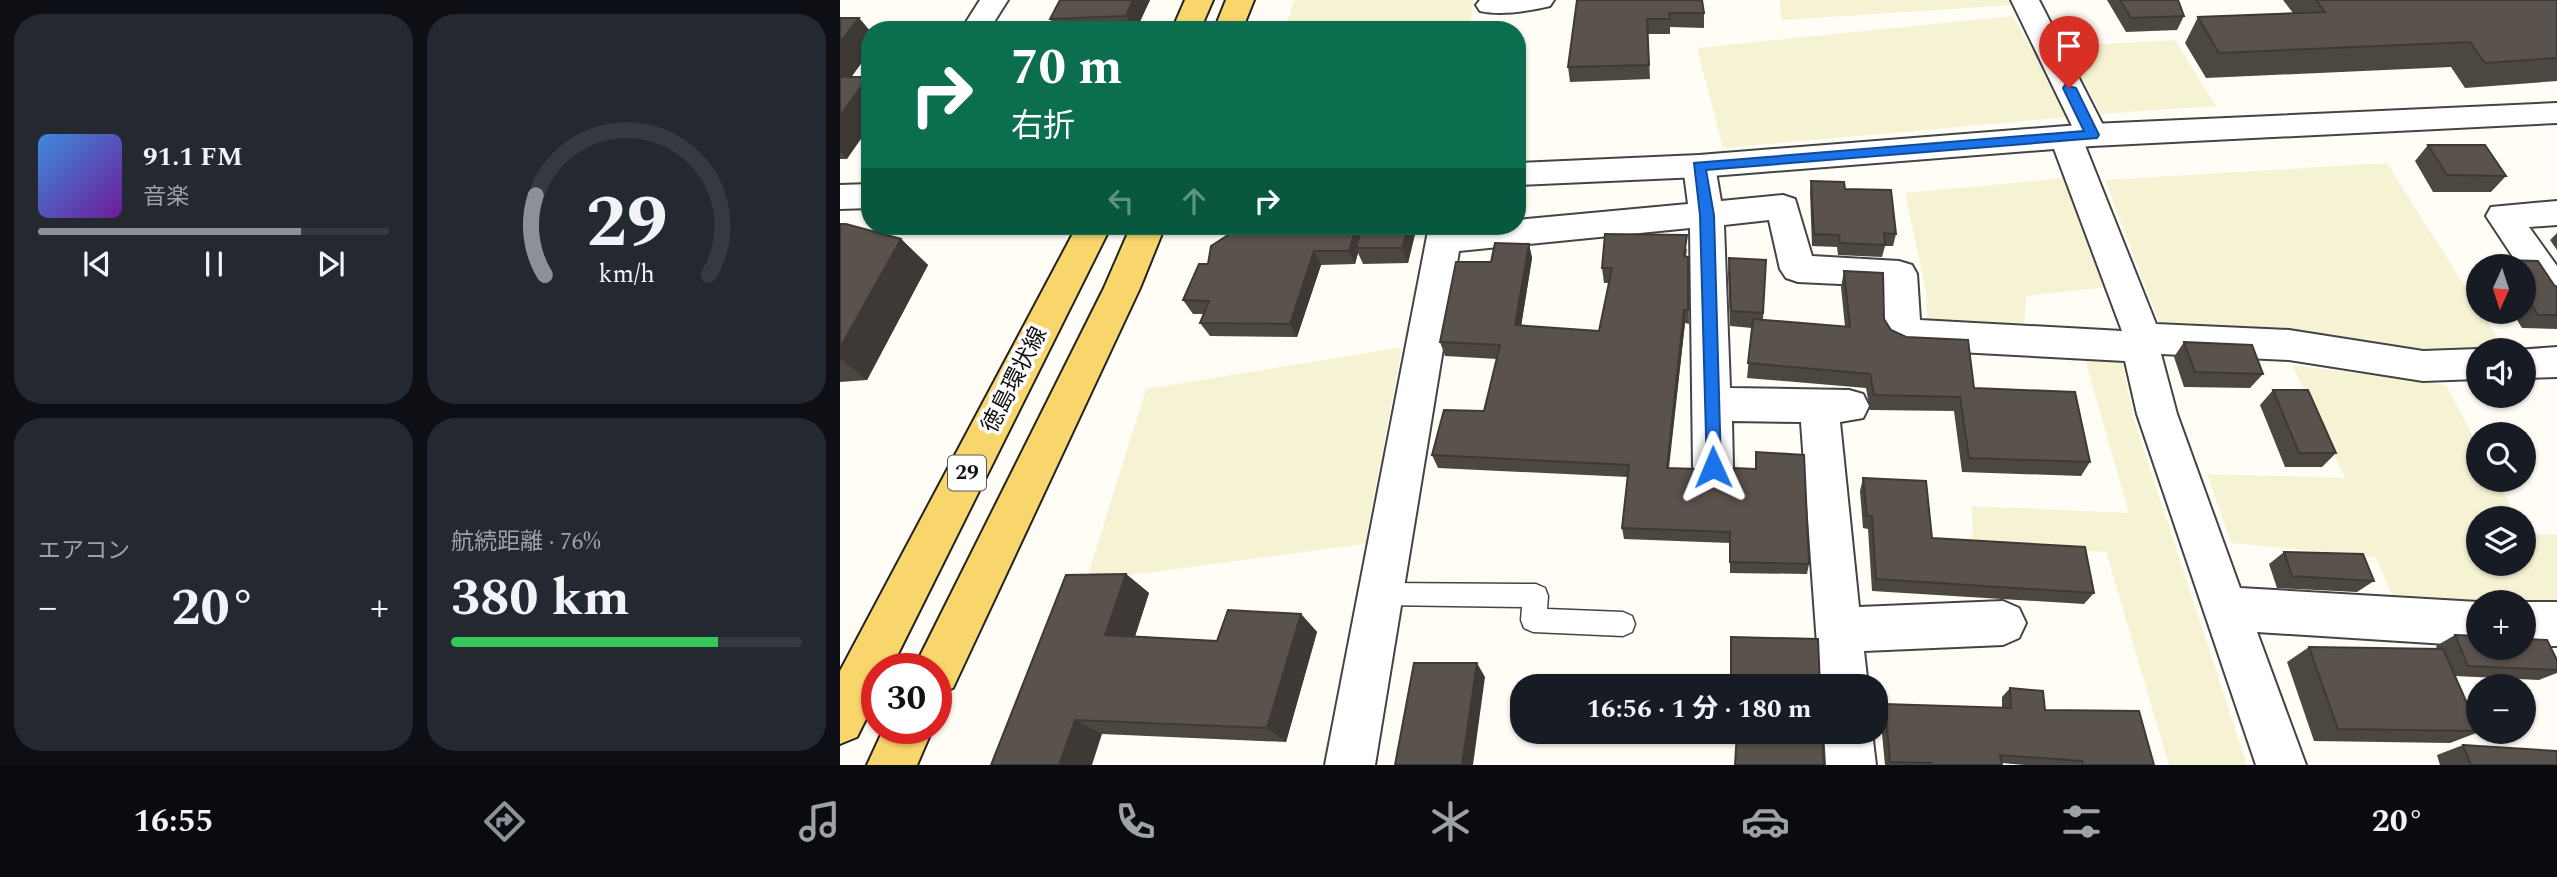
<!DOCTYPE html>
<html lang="ja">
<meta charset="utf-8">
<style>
body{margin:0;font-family:Spectral,"Noto Sans JP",serif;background:#242831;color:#f1f3f6;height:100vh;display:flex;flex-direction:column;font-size:26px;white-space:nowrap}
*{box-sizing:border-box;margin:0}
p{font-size:23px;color:#9ea1a6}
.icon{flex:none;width:38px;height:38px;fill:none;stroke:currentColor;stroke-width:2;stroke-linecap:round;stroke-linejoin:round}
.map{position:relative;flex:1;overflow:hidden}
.sheet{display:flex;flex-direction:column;gap:14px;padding:14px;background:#0d0f14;width:840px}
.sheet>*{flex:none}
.guide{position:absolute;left:21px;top:21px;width:665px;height:214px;border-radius:28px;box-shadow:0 2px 5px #0004;background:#0b6e4f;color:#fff;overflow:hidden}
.needle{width:46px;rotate:183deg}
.tools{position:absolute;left:1626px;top:254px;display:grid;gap:14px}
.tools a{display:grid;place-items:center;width:70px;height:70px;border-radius:50%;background:#171b24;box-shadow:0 2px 5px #0004;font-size:35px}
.speed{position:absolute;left:21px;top:653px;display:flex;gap:14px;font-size:35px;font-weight:700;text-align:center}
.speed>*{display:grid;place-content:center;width:91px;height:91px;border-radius:50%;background:#171b24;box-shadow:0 2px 5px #0004;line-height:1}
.speed .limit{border:10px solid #d22;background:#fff;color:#111}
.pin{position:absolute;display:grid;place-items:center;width:60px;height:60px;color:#fff;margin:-72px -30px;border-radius:50% 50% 50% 0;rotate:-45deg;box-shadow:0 0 7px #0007}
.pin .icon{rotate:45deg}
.me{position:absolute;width:77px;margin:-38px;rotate:359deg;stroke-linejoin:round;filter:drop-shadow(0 0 5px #0008)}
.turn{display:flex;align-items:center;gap:24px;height:147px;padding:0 35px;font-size:32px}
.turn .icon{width:91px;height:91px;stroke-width:2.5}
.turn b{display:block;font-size:49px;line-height:60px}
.lanes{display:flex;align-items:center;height:66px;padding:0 35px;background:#0003;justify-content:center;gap:35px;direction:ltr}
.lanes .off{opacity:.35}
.big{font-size:52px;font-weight:700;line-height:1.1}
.sheet .widget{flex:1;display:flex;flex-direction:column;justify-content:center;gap:10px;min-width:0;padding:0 24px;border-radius:28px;background:#242831}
.sheet .dial{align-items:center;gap:0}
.dial svg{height:182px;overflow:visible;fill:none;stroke:#363941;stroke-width:7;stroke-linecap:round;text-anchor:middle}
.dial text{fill:#f1f3f6;stroke:none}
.song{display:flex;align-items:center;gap:21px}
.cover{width:84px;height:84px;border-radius:10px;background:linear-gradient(135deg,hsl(210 70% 55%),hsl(280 70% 35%))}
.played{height:7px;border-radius:4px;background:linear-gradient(90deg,#8c9099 75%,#363941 75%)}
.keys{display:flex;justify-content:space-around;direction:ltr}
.heat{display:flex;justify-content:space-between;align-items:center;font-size:38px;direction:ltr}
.charge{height:10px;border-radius:5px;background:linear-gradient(90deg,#34c759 76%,#363941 0)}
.sheet .tiles{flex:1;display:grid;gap:14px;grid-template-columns:repeat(2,1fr)}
.trip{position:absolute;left:670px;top:674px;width:378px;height:70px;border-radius:28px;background:#171b24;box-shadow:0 2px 5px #0004;font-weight:700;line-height:70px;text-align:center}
.tabs{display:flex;height:112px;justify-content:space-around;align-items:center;background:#090b0e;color:#9ea1a6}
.tabs .icon{width:49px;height:49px}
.tabs .current{color:#8c9099}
.tabs b{font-size:32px;color:#f1f3f6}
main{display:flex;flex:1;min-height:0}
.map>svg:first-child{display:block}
.farmland{fill:#f6f3d4}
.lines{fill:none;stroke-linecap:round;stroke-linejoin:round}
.service-casing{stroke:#444;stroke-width:3}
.minor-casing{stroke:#444;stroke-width:4}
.tertiary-casing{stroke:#444;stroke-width:4}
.primary-casing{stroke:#222;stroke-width:4}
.service{fill:#fff;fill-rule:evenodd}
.minor{fill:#fff;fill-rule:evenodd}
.tertiary{fill:#fff;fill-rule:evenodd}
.primary{fill:#f9d66b;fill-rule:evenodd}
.wall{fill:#4d4742}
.shaded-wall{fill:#3f3936}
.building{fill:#5a524d;stroke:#3f3936;stroke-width:2}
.route{fill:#1a73e8;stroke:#114b97;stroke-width:2}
.labels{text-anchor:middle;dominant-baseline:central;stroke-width:7;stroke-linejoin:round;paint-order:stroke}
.shield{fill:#fff;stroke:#585858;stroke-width:2}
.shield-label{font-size:21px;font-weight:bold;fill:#111}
.street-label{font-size:23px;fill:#111;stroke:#fff}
</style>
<main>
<section class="sheet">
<div class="tiles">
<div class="widget">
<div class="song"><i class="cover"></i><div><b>91.1 FM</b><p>音楽</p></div></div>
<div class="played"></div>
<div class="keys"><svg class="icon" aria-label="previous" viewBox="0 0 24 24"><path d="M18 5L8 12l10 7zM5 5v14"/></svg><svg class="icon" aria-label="pause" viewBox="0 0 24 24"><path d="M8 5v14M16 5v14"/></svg><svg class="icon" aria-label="next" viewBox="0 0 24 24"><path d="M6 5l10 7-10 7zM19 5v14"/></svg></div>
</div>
<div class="widget dial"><svg viewBox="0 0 100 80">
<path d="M14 69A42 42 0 1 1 86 69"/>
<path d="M14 69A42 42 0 0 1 10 34" stroke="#8c9099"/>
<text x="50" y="56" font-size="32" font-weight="700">29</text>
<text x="50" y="72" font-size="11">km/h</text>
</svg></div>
<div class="widget"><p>エアコン</p>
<div class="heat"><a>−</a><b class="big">20°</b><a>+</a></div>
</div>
<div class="widget"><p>航続距離 · 76%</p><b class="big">380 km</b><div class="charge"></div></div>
</div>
</section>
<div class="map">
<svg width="1717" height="765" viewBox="0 0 1717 765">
<rect width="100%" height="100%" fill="#fffdf5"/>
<!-- farmland -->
<path class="farmland" d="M454 0H634L629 30H445Z
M939 0H1173L1175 5 942 20Z
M1173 16 1229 117 883 148 857 48Z
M1335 40 1376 106 1261 114 1226 46Z
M1547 163 1664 348 1581 354 1320 325 1265 180Z
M1225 178 1268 287 1186 296 1184 334 1087 331 1086 292 1065 193Z
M562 347 525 544 246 581 306 389Z
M1244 356 1281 358 1295 423 1407 765H1329L1266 552 1133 546 1132 506 1289 513Z
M1452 365 1606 385 1638 445V480H1657L1677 518H1638V564H1684V529L1687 535 1717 534V606H1684V602L1557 605 1535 557 1391 543 1367 474 1505 478Z"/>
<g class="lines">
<defs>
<path id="service" d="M541 583 696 584 705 588 708 596 707 609 783 612 792 616 795 624 792 632 783 636 693 632 684 628 681 620 682 607 541 605 532 602 529 594 532 586Z"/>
<path id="minor" d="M640 0H714L710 6C689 11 661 16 640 11L636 5Z
M1171 0H1199L1268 135 1263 142 1252 146 1244 143 1316 324 1449 330 1583 351 1638 349 1642 350H1638V379L1583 381 1449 360 1321 354 1337 414 1400 588 1638 602V646L1417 632 1466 765H1416L1297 414 1285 361 1062 349 1049 344 1043 334 1042 286 958 282 946 278 940 269 929 220 884 225 890 388 1009 390 1023 394 1029 406 1023 418 1000 422 1019 607 1163 601 1179 608 1186 623 1179 638 1163 645 1024 651 1028 686H980L961 422 892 421 893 467 887 480 873 485 859 480 853 467 850 228 619 251 535 765H485L589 226H677V220L848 204 843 166 848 158 859 155 870 158 875 166 881 201 943 195 955 199 972 256 1059 261 1072 265 1077 274 1080 320 1282 331 1210 138 1215 131 1226 127 1234 130Z
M1717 201V225L1689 227 1717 266V308C1702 303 1684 283 1684 266H1679L1646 216 1651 207Z
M1717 347V377L1684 378V350H1677Z
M1684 602H1717V646H1684Z
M984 732H1032L1036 765H986Z"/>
<path id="tertiary" d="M140 0H168L149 30H121Z
M1717 103V123L1252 146 859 177 677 185V163L859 155 1252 124Z
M30 184V208L0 209V185Z"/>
<path id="primary" d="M345 0H373L360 30H332Z
M386 0H414L402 30H374Z
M237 226H271L51 668H37V697L17 737 0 744V671Z
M291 226H325L300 288 113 688 96 695V668H74L264 288Z
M44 728H93L77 765H27Z"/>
</defs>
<!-- service casing -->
<use href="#service" class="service-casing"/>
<!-- minor casing -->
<use href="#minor" class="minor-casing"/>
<!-- tertiary casing -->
<use href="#tertiary" class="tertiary-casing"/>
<!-- primary casing -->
<use href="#primary" class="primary-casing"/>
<!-- service -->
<use href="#service" class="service"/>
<!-- minor -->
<use href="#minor" class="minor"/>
<!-- tertiary -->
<use href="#tertiary" class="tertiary"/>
<!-- primary -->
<use href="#primary" class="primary"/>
</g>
<!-- wall -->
<path class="wall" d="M220 0H310L296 30H217L210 19Z
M737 0 864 13V28L830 27V34H808L810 79 730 82 728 67Z
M1267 0H1338L1344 16 1337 30 1286 32Z
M1443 0H1717V81L1625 88 1611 67 1366 78 1345 43 1358 17 1453 13Z
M0 18H19L30 31V51L11 77 7 159H0Z
M1588 145 1666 176 1651 192H1593L1575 161Z
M971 181 1005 189 1056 234 1053 246H1045L1042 257 998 255 997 247 972 246 970 193Z
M0 224 61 239 88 265 27 380 0 382Z
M402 226H518L521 231 522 226H577L568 263 523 264 518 253 515 264 481 265 457 337 370 336 360 323 364 314H353L343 300 368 264Z
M1717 233V250L1710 240Z
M689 244 692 258 681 326 759 331 769 283H764L762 268 847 249 846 257H848L849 324 845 323 829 468 874 475 915 469 916 452 969 564 967 574 890 573V543L784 539 782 528 788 477 598 468 592 455 644 411 657 359 605 356 600 342 651 262Z
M889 258 926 260 923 320 1005 327 1001 287 1004 271 1044 319 1051 330 1134 388 1250 462 1241 476 1122 472 1114 411 1030 410 1026 388 907 378 912 328 890 326 888 273Z
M1664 260 1698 261 1714 285 1717 287V329L1682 328 1672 312H1684V266H1658Z
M1344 342 1423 374 1410 388 1344 387 1334 357Z
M1433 390 1496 453 1482 467H1445L1420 405Z
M1023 478 1092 538 1254 593 1244 604 1032 591 1028 529 1023 528 1020 491Z
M1444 552 1534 581 1517 592 1437 588 1429 564Z
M286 574 309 593 295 636 377 641 461 614 477 632 446 742 262 734 151 765Z
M1615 635 1717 660V673L1699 680 1615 676 1639 732 1610 743 1474 741 1447 662 1469 647 1597 649 1596 646Z
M1170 688 1205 710 1314 765H1184L1162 763V765H1045L1040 713 1045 704 1162 708V697Z
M1623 745 1717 765H1600L1597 755Z"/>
<!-- shaded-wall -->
<path class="shaded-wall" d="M293 0H310L296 30H294L286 16Z
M19 18 30 31V51L0 93V42Z
M28 77 30 78V126L7 159 0 151V116Z
M516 226H518L523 236 516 248 518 253 515 264 509 251Z
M568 226H577L568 263 562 248Z
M61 239 88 265 27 380 0 358V348Z
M689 244 692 258 679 339 675 325Z
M474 251 481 265 457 337 450 324Z
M844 310 845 323 827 480V468Z
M286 574 309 593 290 652 265 635Z
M461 614 477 632 446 742 427 728Z
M637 663 645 677 633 765H622Z
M235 720 262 734 252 765H219Z"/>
<!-- building -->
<path class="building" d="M220 0H293L286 16 210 19Z
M737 0H862L864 13H829L830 19H807L809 65 728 67Z
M1280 0H1338L1344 16 1291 18Z
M1476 0H1717V58L1645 63 1630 42 1379 53 1358 17 1485 12Z
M0 18H19L0 42Z
M0 77H28L0 116Z
M1588 145H1645L1666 176 1607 175Z
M971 181 1004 182 1005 189 1051 190 1056 234 1044 233 1045 245 1000 243 999 235 974 234Z
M0 224H6L61 239 0 348Z
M402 226H516L509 251H474L450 324 360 323 369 301 343 300 359 264H368L371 246Z
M522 226H568L562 248H516Z
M765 234 847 235 844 256 848 257V310H844L827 468 857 469 874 475 894 471V468L916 469V452L964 455 969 564 890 562V532L782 528 789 465 592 455 604 410 644 411 660 345 600 342 616 262H651L655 243 689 244 675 325 759 331 772 268H762Z
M889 258 926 260 923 313 891 311Z
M1664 260 1698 261 1714 285 1717 287V315H1698L1684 292V266H1668Z
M1004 271 1043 273 1044 319 1051 330 1066 337 1128 340 1134 388 1235 392 1250 462 1129 458 1120 397 1034 395 1030 374 908 363 913 319 1010 327Z
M1344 342 1412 345 1423 374 1355 372Z
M1433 390H1468L1496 453H1459Z
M1023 478 1086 481 1092 538 1245 547 1254 593 1036 579 1032 516H1027Z
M1444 552 1523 554 1534 581 1452 576Z
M286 574 265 635 377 641 388 610 461 614 427 728 235 720 219 765H151L226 575Z
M1615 635 1638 636V648H1684V639L1707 640 1717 660V670L1628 666Z
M891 637 978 639 980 686H891Z
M1469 647 1603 649 1638 728V731L1498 729Z
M574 663H637L622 765H555Z
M1170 688 1203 691 1205 710 1299 711 1314 765H1243L1242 761 1160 755 1162 765H1092L1091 763 1050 762 1045 704 1171 708Z
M897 732H982L984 765H895Z
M1623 745 1717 751V765H1631Z"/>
<!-- route -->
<path class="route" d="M1225 85 1236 88 1259 135 1257 138 866 170 874 215 881 467 873 474 867 472 860 215 854 163 1244 131 1223 88Z"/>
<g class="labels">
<!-- shield labels -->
<rect class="shield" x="108" y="455.5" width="38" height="35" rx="5"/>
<g class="shield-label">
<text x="127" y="473">29</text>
</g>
<!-- street labels -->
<g class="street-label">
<text transform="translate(175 380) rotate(-63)">徳島環状線</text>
</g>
</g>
</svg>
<div class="tools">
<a><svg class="needle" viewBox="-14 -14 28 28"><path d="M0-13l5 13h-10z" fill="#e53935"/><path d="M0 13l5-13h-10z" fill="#9ea1a6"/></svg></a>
<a><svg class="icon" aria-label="sound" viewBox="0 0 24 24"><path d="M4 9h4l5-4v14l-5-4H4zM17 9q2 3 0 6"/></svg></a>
<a><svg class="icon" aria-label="search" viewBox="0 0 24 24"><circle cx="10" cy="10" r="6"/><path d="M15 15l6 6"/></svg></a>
<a><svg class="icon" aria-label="layers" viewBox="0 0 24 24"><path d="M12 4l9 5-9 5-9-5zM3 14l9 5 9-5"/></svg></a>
<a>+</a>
<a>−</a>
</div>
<div class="speed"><div class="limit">30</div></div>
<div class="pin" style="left:1229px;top:88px;background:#d93025"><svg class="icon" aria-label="arrive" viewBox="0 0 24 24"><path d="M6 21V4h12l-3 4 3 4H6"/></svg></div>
<svg class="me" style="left:873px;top:467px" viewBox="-20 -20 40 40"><path d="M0-17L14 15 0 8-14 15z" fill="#1a73e8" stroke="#fff" stroke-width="4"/></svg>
<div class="trip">16:56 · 1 分 · 180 m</div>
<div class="guide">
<div class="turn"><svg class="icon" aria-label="right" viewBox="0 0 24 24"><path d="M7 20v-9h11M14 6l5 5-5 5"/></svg><div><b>70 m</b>右折</div></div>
<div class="lanes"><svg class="icon off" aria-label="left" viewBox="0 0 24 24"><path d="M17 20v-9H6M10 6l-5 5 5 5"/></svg><svg class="icon off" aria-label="ahead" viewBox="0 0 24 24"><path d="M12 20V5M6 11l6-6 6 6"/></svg><svg class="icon" aria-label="right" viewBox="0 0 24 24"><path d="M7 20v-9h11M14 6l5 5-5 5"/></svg></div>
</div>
</div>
</main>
<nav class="tabs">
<b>16:55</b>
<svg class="icon current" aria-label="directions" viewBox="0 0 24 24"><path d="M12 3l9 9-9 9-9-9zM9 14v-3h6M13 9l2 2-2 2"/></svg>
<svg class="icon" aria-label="music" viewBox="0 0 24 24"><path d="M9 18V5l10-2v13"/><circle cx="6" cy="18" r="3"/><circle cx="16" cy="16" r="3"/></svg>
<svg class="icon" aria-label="phone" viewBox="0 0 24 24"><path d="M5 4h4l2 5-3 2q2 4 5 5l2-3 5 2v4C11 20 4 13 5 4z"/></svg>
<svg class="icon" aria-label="climate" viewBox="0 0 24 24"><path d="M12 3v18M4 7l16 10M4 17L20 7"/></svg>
<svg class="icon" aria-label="car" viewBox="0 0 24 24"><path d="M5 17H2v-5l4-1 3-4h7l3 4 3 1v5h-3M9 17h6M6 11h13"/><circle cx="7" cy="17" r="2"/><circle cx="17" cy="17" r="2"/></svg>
<svg class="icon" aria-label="filters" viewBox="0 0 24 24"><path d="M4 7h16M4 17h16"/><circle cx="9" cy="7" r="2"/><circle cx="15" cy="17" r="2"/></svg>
<b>20°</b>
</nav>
